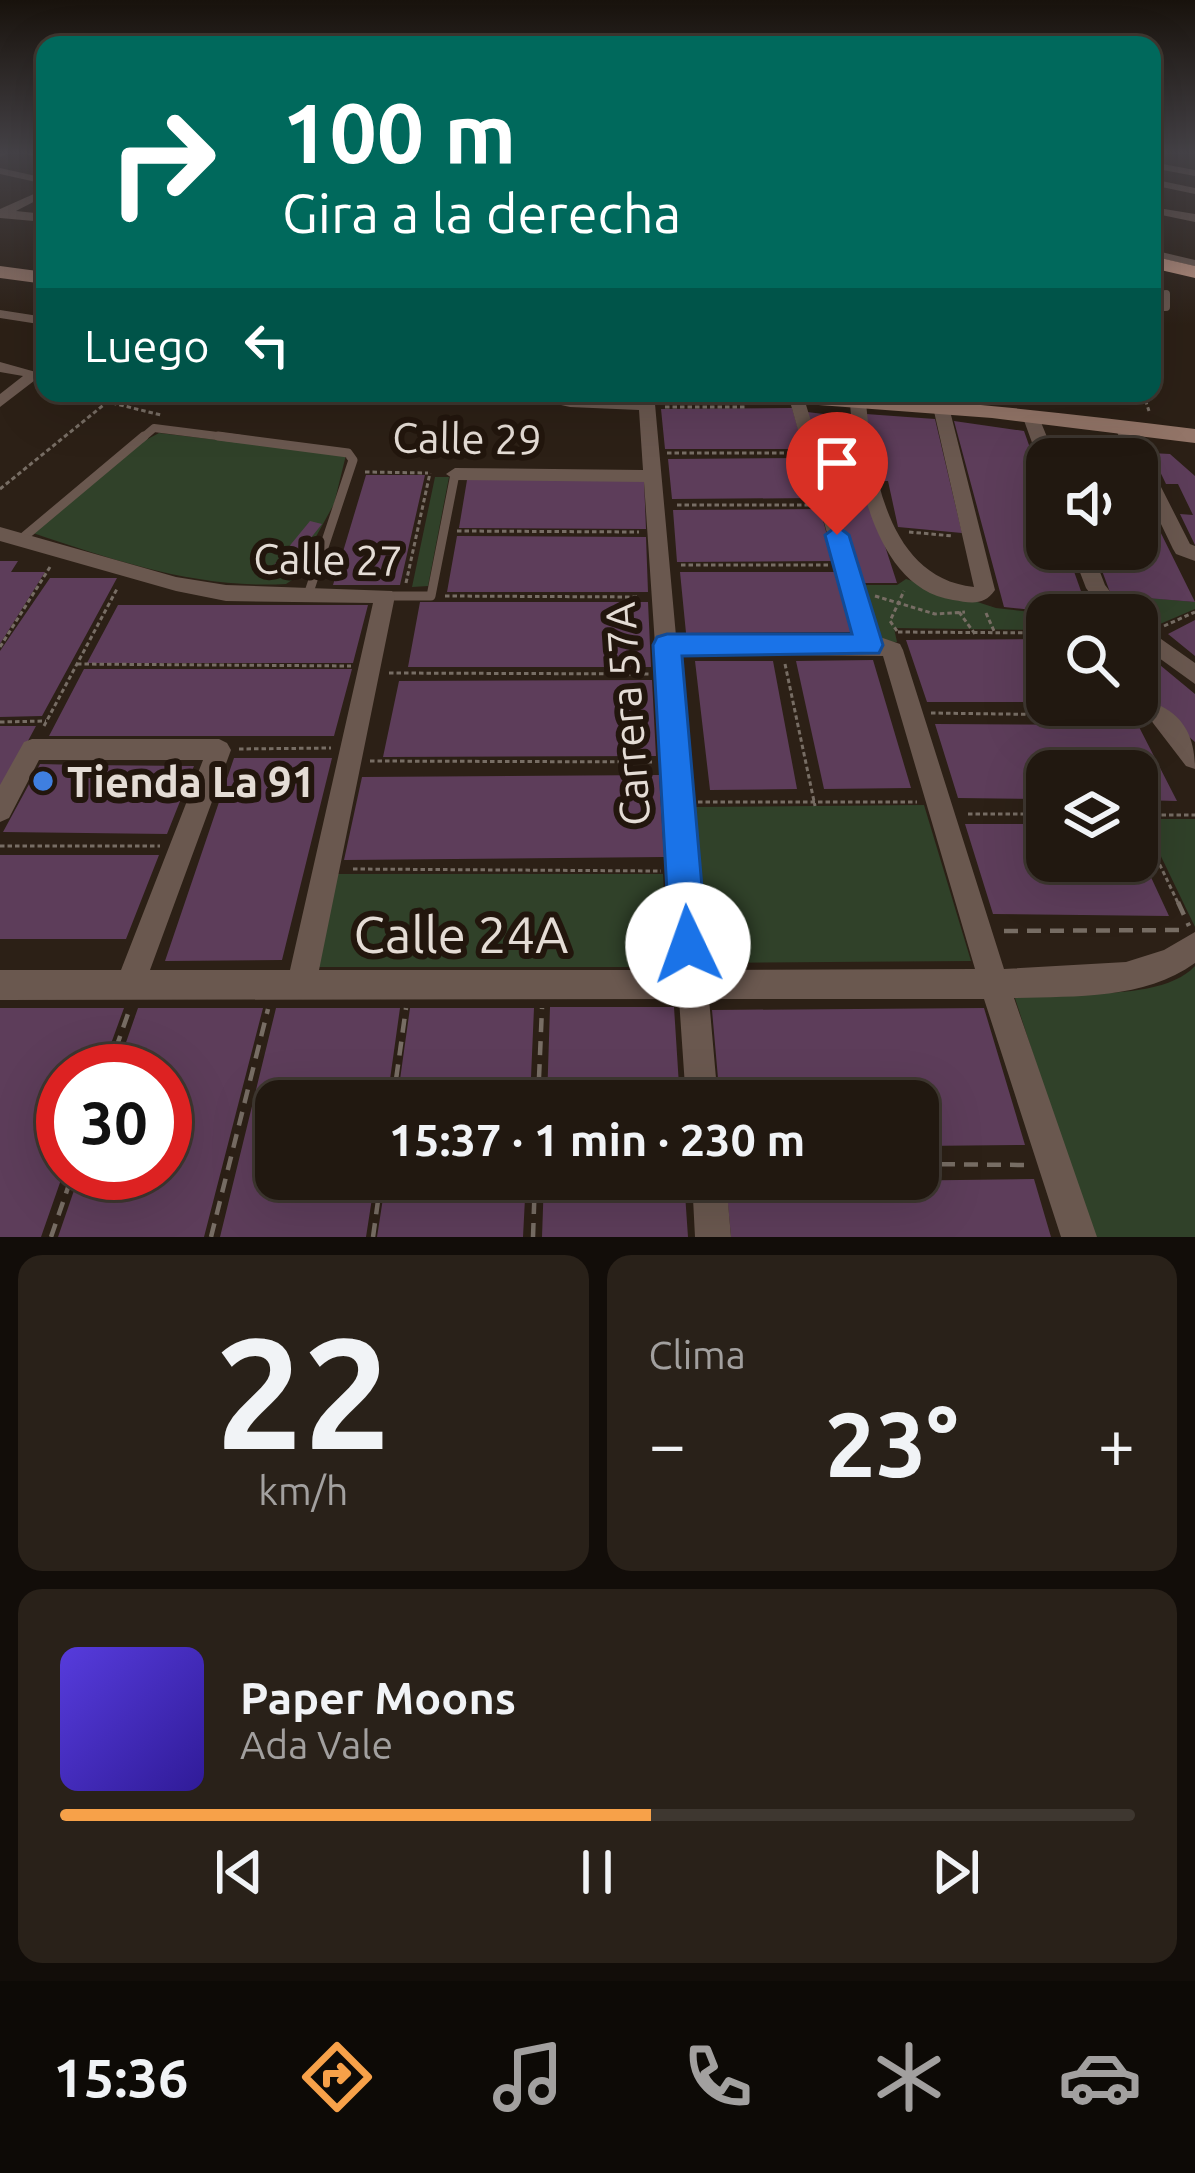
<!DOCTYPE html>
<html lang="es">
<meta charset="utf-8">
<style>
body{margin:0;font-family:Ubuntu,sans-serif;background:#292119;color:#f1f3f6;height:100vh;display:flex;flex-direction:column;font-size:45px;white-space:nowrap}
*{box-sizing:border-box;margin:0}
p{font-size:39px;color:#a2a09f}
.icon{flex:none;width:66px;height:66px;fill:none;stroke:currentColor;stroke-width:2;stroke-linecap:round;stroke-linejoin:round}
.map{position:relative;height:1237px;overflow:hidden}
.panel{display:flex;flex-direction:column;gap:18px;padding:18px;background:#120d09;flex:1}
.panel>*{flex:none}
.hud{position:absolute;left:36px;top:36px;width:1125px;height:366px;border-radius:24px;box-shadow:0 12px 48px #0002,0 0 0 3px #3e3730;background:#00695c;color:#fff;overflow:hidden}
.controls{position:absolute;left:1026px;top:438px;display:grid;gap:24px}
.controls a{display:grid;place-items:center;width:132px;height:132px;border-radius:24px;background:#211810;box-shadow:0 12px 48px #0002,0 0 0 3px #3e3730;font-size:60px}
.speed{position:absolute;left:36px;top:1044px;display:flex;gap:24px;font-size:60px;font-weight:700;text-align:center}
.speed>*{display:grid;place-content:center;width:156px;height:156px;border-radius:50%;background:#211810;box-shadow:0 12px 48px #0002,0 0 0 3px #3e3730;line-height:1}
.speed .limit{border:18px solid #d22;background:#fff;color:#111}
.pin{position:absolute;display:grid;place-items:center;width:102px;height:102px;color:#fff;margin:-123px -51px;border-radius:50% 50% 50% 0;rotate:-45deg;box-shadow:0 0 12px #0007}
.pin .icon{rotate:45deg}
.me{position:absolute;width:132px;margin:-66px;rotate:357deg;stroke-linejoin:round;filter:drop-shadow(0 0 9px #0008)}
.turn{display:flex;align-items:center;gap:42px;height:252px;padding:0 48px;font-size:54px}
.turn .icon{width:156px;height:156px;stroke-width:2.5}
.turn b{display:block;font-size:84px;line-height:102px}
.then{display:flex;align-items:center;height:114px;padding:0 48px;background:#0003;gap:24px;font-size:45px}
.big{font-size:90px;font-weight:700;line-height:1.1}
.panel .widget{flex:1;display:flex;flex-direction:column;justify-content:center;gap:18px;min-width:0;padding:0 42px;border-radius:24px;background:#292119}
.panel .dial{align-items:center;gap:0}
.dial b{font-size:156px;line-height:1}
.song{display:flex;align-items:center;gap:36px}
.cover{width:144px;height:144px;border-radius:18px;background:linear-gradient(135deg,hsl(250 70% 55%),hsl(250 70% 35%))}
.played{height:12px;border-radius:6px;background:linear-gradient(90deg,#f7a149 55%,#3e3730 55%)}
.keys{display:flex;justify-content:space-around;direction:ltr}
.heat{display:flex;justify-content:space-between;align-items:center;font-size:66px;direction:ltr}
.panel .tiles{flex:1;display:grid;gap:18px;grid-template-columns:1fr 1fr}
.widget:last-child{grid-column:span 2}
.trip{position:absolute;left:255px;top:1080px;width:684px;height:120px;border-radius:24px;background:#211810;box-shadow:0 12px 48px #0002,0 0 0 3px #3e3730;font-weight:700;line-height:120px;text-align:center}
.tab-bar{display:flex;height:192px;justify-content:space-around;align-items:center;background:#0d0a06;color:#a2a09f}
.tab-bar .icon{width:84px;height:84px}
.tab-bar .active{color:#f7a149}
.tab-bar b{font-size:54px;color:#f1f3f6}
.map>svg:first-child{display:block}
.green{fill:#304129}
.building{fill:#5d3d5a}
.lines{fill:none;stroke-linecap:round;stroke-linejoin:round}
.path-far1{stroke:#776d64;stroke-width:3;stroke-dasharray:4.5 3;stroke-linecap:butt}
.path{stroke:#776d64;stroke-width:4.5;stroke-dasharray:14 9;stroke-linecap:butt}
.service-far2{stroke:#6a584f;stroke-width:6}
.service-far1{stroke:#6a584f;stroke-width:8}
.service{stroke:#6a584f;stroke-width:9}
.minor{fill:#6a584f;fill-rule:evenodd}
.secondary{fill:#937568;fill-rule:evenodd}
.trunk{fill:#c19684;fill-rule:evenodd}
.route{fill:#1a73e8;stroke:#114b97;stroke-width:3}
.shop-dot{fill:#3f7fe0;stroke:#22160d;stroke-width:4.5}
.labels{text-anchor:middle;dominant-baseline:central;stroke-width:12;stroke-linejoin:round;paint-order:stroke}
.street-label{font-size:42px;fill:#e4dcd5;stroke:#22160d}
.poi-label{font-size:42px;font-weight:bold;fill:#e4dcd5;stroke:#22160d;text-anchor:start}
.near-street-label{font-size:51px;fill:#e4dcd5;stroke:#22160d}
</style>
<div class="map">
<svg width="1195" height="1237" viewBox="0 0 1195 1237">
<rect width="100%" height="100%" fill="#2c2016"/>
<!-- green -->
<path class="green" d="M159 433 346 455 334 504 292 580 286 584C198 589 116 561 33 533L140 443Z
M435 477H449L428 586 412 587Z
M906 579 996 608 1057 615H1047V634L1044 630 894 628 897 642 875 641 859 585H897Z
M1105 594 1195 602V609L1146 630 1137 624V615H1125Z
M924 805 971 961 707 963 693 807Z
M1143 819H1195V927Z
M336 874H663L668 967H314Z
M1195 966V1237H1092L1013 992C1061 992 1161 1003 1195 966Z"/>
<!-- building -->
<path class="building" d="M792 408 804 449H665L661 409Z
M807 412 849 417 853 447 897 583H858Z
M866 414 935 419 962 533 898 527 888 481H881L879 463H873Z
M954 421 1024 431 1047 496V549H1066L1087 608 1042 604 1044 611 1004 607Z
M1051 437 1119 447 1125 459H1060Z
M1151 453 1170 454 1195 476V545L1180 514 1193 515 1178 484H1166Z
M805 458 816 498 672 499 668 459Z
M366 475H425L400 585H333Z
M467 480H644L646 529 459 528Z
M1137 485 1149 500 1154 512 1150 511 1195 602 1111 595 1094 549H1137Z
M820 509 834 561 677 562 673 510Z
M310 521 322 524 281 575 269 571Z
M457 536 646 537 648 592H447Z
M0 561H18L11 572H45L0 644Z
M680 572H838L855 632 686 633Z
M50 578H117L42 716 0 717V651Z
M420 602H648L651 667H408Z
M118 605H368L353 663H87Z
M1195 620V656L1168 634Z
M1042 639 1047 651V702H927L906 640Z
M1137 646 1195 694V742L1137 691Z
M873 660 911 788 824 789 796 661Z
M695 661H773L797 789 710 790Z
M84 669H352L334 736H49Z
M652 680 656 756 383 757 399 681Z
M935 724 1138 725 1177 801 1137 800V771H1047V799L958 798Z
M0 726H36L0 793Z
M234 758H332L282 960 165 961Z
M40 764 81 765 194 766 167 834 3 832Z
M659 775 664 857 344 860 362 777Z
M965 824H1047V861H1137V847L1169 916 993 914Z
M0 855H159L126 939H0Z
M550 1007H674L680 1101H547Z
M0 1008H124L101 1071H63V1174L41 1237H0Z
M138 1008H263L204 1237H58L80 1173H165V1071H116Z
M276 1008H400L387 1101H276V1179H375L366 1237H220Z
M410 1008H534L530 1101H397Z
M984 1008 1025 1145 918 1146V1101H720L712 1010Z
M386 1179H526L523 1237H377Z
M544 1179H684L688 1237H542Z
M1034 1179 1051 1237H731L726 1183Z"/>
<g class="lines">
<!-- path-far1 -->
<path class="path-far1" d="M102 393 108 402 161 415
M1143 393 1149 411
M665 407H745
M667 453H795
M365 472 428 473
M0 489 106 403
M677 505H811
M457 531 639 532
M909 532 953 536
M681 565H828
M406 583 430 473
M445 596 639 597
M875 596 935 614 965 612
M959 612 975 634
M986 613 994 631
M1164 626 1195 612
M897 631 890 621 904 591
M898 632 1043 633 1047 642
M0 647 50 567
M77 664 351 666
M785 664 815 806
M389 673 649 674
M931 713 1144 716
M0 722 46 721
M44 726 118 587
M239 749 331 748
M370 761 654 762
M698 802H917
M968 814H1047
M1139 815H1195
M1137 817 1179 905
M0 846H160
M353 869 661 871"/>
<!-- path -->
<path class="path" d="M1178 902 1189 926
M1004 931 1180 930
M108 1071 130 1008
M393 1101 406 1008
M538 1101 542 1008
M918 1164 1024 1165
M51 1237 73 1173
M211 1237 268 1009
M373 1237 381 1179
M533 1237 535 1179"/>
<!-- service-far2 -->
<path class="service-far2" d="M1152 253 1195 263"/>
<!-- service-far1 -->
<path class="service-far1" d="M1152 307H1166V294
M141 439 154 428 241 439"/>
<!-- service -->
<path class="service" d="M218 436 348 453 353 460 308 595
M20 540 144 436
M385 596H431L455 474"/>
<!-- minor -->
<path class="minor" d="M0 152H10L0 157Z
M24 152H45V158L25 154Z
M1152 162 1195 170V176L1152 168Z
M0 168 45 178V184L0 174Z
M1152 179 1195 188V194L1152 185Z
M45 189V196L16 211 45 214V222L0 218V209Z
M1152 207 1195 214V222L1152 213Z
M0 310 45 317V325L0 318Z
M0 362 43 374 0 407V394L23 376 0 372Z
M519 393 639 400 638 393H654L676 636H856L789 398 791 395H803L877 636 900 644 903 650 1004 969 1126 962 1164 950 1195 932V963C1143 1000 1075 996 1014 998L1097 1237H1061L984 999H709L718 1101H686L679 999 0 1000V970H121L203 760H39L9 818 0 822V785L24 742 32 739H219L227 743 231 750 150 970H290L373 603 226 601 176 591 0 541V527L176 577 226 585 392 591 395 596 319 970H677L644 482 455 480 446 474 455 468 643 470 639 410 570 407 521 396ZM678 654 883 656 975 969 706 970Z
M858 397 866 402C872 472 888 578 974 587L933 407 941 402 949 407 995 590C984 606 971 603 953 600 873 588 854 467 850 402Z
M1030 410 1038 415 1056 459H1047V464L1038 459 1022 415Z
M1122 421 1130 426 1190 544 1195 546V561L1176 554 1173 549 1137 474V459H1130L1114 426Z
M1071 549H1091L1105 585 1128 615H1106L1086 588Z
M1137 622 1195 663V684L1137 642Z
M1161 706C1187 719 1195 742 1195 769L1186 766 1153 723 1149 716 1153 709Z
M692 1179H726L731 1237H695Z"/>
<!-- secondary -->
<path class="secondary" d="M0 266 45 272V284L0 278Z
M740 393C893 393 1043 410 1195 429V443L992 418 751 400Z"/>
<!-- trunk -->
<path class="trunk" d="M1152 256 1195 266V278L1152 268Z"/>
</g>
<!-- sky -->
<linearGradient id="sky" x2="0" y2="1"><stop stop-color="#18120c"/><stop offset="0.47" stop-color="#454247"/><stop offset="1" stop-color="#454247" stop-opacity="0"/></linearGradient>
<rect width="1195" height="325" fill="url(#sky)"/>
<!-- route -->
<path class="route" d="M837 526 849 535 883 645 879 653 682 656 707 945 701 958 688 964 675 958 670 945 653 645 657 637 667 634H852L825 535Z"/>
<!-- markers -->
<circle class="shop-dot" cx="43" cy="781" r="12"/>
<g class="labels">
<!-- street labels -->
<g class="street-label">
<text transform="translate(467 438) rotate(1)">Calle 29</text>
<text transform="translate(328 559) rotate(1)">Calle 27</text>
<text transform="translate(627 714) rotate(-94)">Carrera 57A</text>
</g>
<!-- poi labels -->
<g class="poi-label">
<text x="67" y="781">Tienda La 91</text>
</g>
<!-- near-street labels -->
<g class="near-street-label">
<text x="461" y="934">Calle 24A</text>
</g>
</g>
</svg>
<div class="controls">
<a><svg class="icon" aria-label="sound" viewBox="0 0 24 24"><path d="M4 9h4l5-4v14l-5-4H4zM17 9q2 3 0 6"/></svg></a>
<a><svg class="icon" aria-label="search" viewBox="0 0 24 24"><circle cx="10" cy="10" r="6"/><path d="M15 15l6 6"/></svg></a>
<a><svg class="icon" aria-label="layers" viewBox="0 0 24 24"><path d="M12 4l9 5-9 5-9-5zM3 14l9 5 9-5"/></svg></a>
</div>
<div class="speed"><div class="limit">30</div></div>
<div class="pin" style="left:837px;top:535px;background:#d93025"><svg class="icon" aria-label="arrive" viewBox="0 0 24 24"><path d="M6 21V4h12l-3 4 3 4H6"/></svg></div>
<svg class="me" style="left:688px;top:945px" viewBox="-20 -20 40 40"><circle r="19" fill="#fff"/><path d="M0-13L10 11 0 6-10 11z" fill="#1a73e8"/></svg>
<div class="trip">15:37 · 1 min · 230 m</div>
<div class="hud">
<div class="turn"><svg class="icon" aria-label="right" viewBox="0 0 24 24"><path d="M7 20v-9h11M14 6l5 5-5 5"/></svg><div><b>100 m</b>Gira a la derecha</div></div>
<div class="then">Luego<svg class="icon" aria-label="left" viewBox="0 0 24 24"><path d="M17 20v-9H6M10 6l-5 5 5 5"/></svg></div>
</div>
</div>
<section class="panel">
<div class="tiles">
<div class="widget dial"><b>22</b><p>km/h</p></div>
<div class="widget"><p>Clima</p>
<div class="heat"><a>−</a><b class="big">23°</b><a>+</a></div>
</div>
<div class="widget">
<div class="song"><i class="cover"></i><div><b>Paper Moons</b><p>Ada Vale</p></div></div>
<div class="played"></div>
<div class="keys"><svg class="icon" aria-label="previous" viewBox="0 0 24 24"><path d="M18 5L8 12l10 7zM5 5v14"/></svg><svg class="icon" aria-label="pause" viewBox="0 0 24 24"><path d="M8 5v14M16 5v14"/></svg><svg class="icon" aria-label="next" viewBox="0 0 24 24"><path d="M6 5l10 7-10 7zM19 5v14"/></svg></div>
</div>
</div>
</section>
<nav class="tab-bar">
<b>15:36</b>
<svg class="icon active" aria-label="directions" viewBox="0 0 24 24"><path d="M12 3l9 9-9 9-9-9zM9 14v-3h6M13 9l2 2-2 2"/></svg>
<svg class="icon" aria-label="music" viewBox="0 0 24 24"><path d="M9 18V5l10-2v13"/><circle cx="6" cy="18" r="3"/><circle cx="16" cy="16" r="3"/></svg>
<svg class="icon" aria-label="phone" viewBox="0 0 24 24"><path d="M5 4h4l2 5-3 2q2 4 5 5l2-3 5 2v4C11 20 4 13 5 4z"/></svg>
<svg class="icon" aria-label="climate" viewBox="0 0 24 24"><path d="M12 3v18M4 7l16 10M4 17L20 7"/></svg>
<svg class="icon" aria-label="car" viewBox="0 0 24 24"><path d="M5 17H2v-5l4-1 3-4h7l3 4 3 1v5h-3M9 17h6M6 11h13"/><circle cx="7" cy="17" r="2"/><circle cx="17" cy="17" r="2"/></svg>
</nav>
